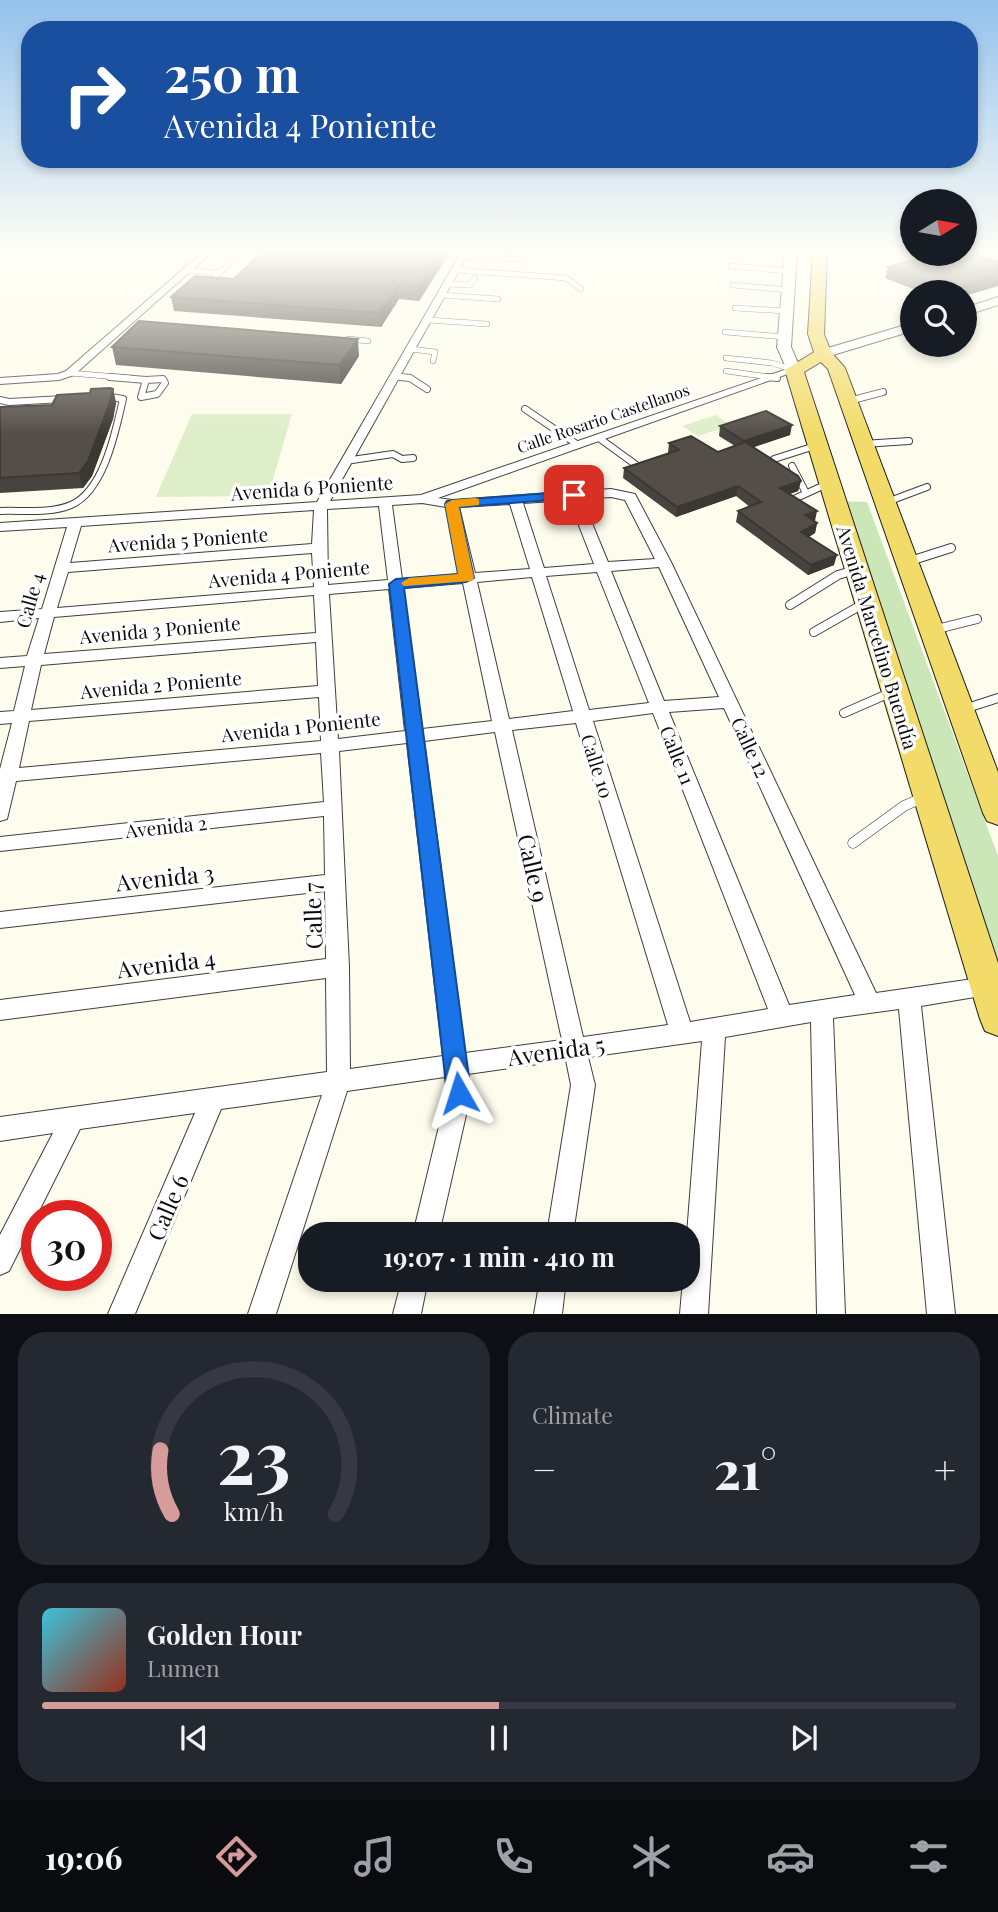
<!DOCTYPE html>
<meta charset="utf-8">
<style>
body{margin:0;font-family:"Playfair Display",serif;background:#242831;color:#f1f3f6;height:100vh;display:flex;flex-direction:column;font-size:26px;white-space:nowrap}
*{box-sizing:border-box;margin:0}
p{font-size:23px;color:#9ea1a6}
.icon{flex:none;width:38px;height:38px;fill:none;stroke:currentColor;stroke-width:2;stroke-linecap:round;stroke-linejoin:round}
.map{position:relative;height:1314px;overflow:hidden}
.side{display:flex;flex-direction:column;gap:18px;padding:18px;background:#0d0f14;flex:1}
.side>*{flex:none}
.guide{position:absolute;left:21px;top:21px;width:957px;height:147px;border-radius:28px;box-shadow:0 4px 10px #0003;background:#1a4fa0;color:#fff;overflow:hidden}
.needle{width:46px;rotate:79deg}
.buttons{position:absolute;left:900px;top:189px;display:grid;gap:14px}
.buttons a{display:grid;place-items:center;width:77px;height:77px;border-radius:50%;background:#171b24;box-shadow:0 4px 10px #0003;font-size:35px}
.speed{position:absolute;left:21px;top:1200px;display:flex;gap:14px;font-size:35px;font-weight:700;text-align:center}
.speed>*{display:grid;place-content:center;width:91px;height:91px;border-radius:50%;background:#171b24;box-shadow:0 4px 10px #0003;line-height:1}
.speed .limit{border:10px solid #d22;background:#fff;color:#111}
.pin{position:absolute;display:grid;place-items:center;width:60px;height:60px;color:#fff;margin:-30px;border-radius:14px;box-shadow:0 4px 10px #0006}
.me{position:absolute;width:77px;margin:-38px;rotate:354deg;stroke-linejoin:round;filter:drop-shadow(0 0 5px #0008)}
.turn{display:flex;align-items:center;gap:24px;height:147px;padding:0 28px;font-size:32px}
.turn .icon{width:91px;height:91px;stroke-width:2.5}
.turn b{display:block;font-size:49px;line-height:60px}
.big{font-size:52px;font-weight:700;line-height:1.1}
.side .card{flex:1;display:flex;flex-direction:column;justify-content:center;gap:10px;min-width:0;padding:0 24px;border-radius:28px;background:#242831}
.side .dial{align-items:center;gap:0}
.dial svg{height:182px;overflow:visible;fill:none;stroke:#363941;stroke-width:7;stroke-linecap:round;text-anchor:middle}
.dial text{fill:#f1f3f6;stroke:none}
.song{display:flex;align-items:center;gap:21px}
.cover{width:84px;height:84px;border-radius:10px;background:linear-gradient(135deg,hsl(190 70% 55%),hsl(10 70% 35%))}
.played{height:7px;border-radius:4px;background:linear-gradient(90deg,#d69b9b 50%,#363941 50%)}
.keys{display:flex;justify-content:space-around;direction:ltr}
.heat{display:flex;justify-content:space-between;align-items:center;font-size:38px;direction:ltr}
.side .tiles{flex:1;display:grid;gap:18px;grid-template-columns:1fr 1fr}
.card:last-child{grid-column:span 2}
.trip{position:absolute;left:298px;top:1222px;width:402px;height:70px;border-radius:28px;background:#171b24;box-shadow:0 4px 10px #0003;font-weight:700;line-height:70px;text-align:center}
.dock{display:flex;height:112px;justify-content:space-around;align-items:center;background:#090b0e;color:#9ea1a6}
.dock .icon{width:49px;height:49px}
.dock .active{color:#d69b9b}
.dock b{font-size:32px;color:#f1f3f6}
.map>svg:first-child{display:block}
.green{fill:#cce7b7}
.pitch{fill:#deeec9}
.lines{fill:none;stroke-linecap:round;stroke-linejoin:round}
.service-far3-casing{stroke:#3f3f3f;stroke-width:6}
.service-far2-casing{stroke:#3f3f3f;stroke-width:8}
.service-far1-casing{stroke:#3f3f3f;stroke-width:10}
.service-casing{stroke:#3f3f3f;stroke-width:11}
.minor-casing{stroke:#3f3f3f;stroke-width:2}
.tertiary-casing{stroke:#3f3f3f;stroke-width:2}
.primary-casing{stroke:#1d1d1d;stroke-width:2}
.service-far3{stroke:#fff;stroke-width:5}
.service-far2{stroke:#fff;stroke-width:6}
.service-far1{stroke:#fff;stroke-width:8}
.service{stroke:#fff;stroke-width:10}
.minor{fill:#fff;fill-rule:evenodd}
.tertiary{fill:#fff;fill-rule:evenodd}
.primary{fill:#f2db68;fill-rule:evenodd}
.wall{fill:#48433f}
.shaded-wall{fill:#3b3733}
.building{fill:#544e49;stroke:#3b3733;stroke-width:2}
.route{fill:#1a73e8;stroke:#114b97;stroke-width:2}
.slow{fill:#f59e0b}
.labels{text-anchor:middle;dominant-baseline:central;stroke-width:7;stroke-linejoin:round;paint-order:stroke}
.far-street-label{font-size:16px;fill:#0c0c0c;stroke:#fff}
.street-label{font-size:19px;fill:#0c0c0c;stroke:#fff}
.near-street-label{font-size:23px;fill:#0c0c0c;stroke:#fff}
</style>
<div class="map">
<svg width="998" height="1314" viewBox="0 0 998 1314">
<rect width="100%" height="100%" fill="#fefcec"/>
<!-- green -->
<path class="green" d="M840 501 867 502 998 856V997Z"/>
<!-- pitch -->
<path class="pitch" d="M192 414H292L268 496 156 497Z
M716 415 732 425 698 436 682 426Z"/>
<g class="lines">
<defs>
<path id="service-far3" d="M463 256 518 259
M731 266 789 271
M187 270 220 273
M455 270 566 278 581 289
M213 279 243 251
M447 284 470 285 475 278
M733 285 788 290
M441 295 498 299
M735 308 786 311
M429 320 487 324
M725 332 785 337
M348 339 368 341
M411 349 435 352 433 361
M726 358 772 363 794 370
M726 371 777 378
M70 373 129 378
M395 376 411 378"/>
<path id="service-far2" d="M110 377 146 380
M400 377 410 378 427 389
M767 377 777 378
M163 379 165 383 157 394 141 397 146 380Z
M0 400 9 402 63 399
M849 401 883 392
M525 409 578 445
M599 438 639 467
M863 444 909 441
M774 459 818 445
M345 461 393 454 402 459 413 458
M792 466 806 493
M792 500 827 484
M887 502 927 487
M0 511C22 510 50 514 71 505 104 491 116 430 123 399L104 396"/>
<path id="service-far1" d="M907 562 951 548
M790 605 838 575 855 570
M933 630 977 619
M814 632 863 604
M964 709 998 698
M844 713 892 692"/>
<path id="service" d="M853 843 904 806 924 797"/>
<path id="minor" d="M204 251H213L74 375 59 380 0 384V378L58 374 66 371Z
M462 251H470L330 501 421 495 790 368 799 370 438 498 452 500 611 489 635 494 671 562 876 993 987 977 995 979 998 986 995 993 987 995 921 1006 955 1314H927L899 1009 833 1018 845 1314H817L811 1022 725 1037 708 1314H680L683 1279H688L687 1234 702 1041 588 1057 595 1085 573 1234H547L571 1085 566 1060 468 1074 471 1093 439 1234H413L447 1093 445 1077 347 1091 276 1314H248L322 1095 221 1109 135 1314H108L195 1113 80 1129 9 1271 0 1275V1235L53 1133 0 1141V1117L327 1072 326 978 0 1020V1000L326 959 325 891 0 928V912L325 875 324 816 0 851V837L324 802 321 753 16 781 7 819 0 821V769L12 723 0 724V712L14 711 25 666 0 668V658L27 656 39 618 0 622V612L42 609 67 527 0 531V523L317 502ZM611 497 625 500 655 559 608 562 582 499ZM569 500 594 564 544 568 523 503ZM422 503 446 507 461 574 402 579 392 505ZM510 504 530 569 475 573 459 507ZM379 506 388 580 328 585 327 509ZM314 510 312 544 70 563 81 526ZM312 553 314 587 57 608 68 572ZM659 567 719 697 664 701 611 571ZM597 572 649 703 589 710 546 576ZM532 577 573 711 509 719 477 582ZM463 583 492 721 422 729 403 588ZM389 589 405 731 338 739 329 594ZM314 595 316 633 44 654 54 617ZM316 642 318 686 31 710 41 665ZM319 697 321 741 19 768 29 721ZM724 708 855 995 789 1005 669 712ZM653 713 768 1009 690 1022 593 721ZM576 723 668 1025 583 1037 512 730ZM495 732 562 1040 465 1053 424 741ZM407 743 443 1056 350 1069 349 967 339 751Z
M402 1279H428L421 1314H393Z
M540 1279H566L562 1314H534Z"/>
<path id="tertiary" d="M785 251H797L791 347 801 370 794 374 787 370 777 347Z
M998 297V305L964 316V308Z
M912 323V331L823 358 816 354 818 351Z"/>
<path id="primary" d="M813 251H827L824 334 831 352 845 368 998 772V825L987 821 983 813 828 369 821 362 804 372 998 963V1036L985 1031 980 1019 785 370 814 352 808 334Z"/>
</defs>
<!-- service-far3 casing -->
<use href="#service-far3" class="service-far3-casing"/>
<!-- service-far2 casing -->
<use href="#service-far2" class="service-far2-casing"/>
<!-- service-far1 casing -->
<use href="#service-far1" class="service-far1-casing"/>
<!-- service casing -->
<use href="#service" class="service-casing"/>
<!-- minor casing -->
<use href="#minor" class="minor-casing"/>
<!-- tertiary casing -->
<use href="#tertiary" class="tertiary-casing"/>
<!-- primary casing -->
<use href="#primary" class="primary-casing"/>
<!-- service-far3 -->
<use href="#service-far3" class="service-far3"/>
<!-- service-far2 -->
<use href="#service-far2" class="service-far2"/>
<!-- service-far1 -->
<use href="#service-far1" class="service-far1"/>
<!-- service -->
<use href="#service" class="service"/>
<!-- minor -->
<use href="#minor" class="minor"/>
<!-- tertiary -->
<use href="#tertiary" class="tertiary"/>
<!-- primary -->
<use href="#primary" class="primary"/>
</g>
<!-- wall -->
<path class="wall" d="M451 251 419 301 399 299 381 327 174 311 171 297 234 279Z
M998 262V286L964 296V292H921L885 278 888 267Z
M112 347 359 356 341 384 116 365Z
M113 389 116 403 113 419 92 476 83 488 0 493V407L52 405 90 393Z
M720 426 790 435 752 447 801 481 798 491 790 494 817 523 815 533 809 537 834 565 808 575 736 522 738 511 750 507 736 496 676 517 623 478 624 468 668 453 669 443 718 452 735 446 719 436Z"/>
<!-- shaded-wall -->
<path class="shaded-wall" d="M442 251H451L419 301 418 287Z
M998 276V286L964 296V292H947V290Z
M398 285 399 299 381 327 379 313Z
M358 339 359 356 341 384 339 365Z
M113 389 116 403 113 419 92 476 83 488 79 473Z
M792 425 790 435 743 451 744 441Z
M801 481 798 491 778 498 780 488Z
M738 486 736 496 676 517 677 507Z
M817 511 815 521 805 515Z
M817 523 815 533 799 543 801 532Z
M837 555 834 565 808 575 811 565Z"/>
<!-- building -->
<path class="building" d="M263 251H442L418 287 398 285 379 313 171 297 195 276 234 279Z
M964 251 998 262V276L947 290 888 267 935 254H964Z
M139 321 358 339 339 365 112 347Z
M110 388 113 389 109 405 88 461 79 473 0 478V407L52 405 57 395 90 393 91 389Z
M766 411 792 425 744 441 720 426Z
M691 436 718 452 745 442 798 476 801 481 780 488 817 511 805 515 817 523 801 532 837 555 811 565 738 511 761 502 738 486 677 507 624 468 679 450 669 443Z"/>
<!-- sky -->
<linearGradient id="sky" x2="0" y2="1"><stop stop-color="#93c2ec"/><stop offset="0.58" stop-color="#fffef6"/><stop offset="1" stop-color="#fffef6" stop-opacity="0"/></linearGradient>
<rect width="998" height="435" fill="url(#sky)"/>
<!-- route -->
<path class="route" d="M574 491 578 492V498L459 507 474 578 466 582 404 588 471 1093 468 1101 459 1105 451 1101 447 1093 389 584 396 579 458 574 445 504 447 501Z"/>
<!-- slow -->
<path class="slow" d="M475 498 479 499V505L459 507 474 578 472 581 404 586 401 583 409 578 458 574 445 504 452 500Z"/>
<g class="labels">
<!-- far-street labels -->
<g class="far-street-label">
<text transform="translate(603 418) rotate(-19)">Calle Rosario Castellanos</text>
</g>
<!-- street labels -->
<g class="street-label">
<text transform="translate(312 487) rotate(-4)">Avenida 6 Poniente</text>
<text transform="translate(188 539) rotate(-4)">Avenida 5 Poniente</text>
<text transform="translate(289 573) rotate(-5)">Avenida 4 Poniente</text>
<text transform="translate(29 600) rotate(-74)">Calle 4</text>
<text transform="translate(160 629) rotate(-5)">Avenida 3 Poniente</text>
<text transform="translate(878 637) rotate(73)">Avenida Marcelino Buendía</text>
<text transform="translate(161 684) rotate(-5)">Avenida 2 Poniente</text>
<text transform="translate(301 726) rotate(-6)">Avenida 1 Poniente</text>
<text transform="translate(751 747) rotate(65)">Calle 12</text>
<text transform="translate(678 755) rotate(68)">Calle 11</text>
<text transform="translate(598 766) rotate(72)">Calle 10</text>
<text transform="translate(166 826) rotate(-6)">Avenida 2</text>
</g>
<!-- near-street labels -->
<g class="near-street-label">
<text transform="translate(534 868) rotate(77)">Calle 9</text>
<text transform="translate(165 877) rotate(-6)">Avenida 3</text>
<text transform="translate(312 916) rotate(-92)">Calle 7</text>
<text transform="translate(166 963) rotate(-7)">Avenida 4</text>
<text transform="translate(556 1050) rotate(-8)">Avenida 5</text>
<text transform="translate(167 1207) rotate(-67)">Calle 6</text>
</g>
</g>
</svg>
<div class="buttons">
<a><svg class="needle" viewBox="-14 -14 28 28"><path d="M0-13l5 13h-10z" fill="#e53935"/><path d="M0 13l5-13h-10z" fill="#9ea1a6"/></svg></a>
<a><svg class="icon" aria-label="search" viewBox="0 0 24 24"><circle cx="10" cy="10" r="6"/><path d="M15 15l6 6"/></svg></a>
</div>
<div class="speed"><div class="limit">30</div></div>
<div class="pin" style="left:574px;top:495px;background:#d93025"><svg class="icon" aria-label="arrive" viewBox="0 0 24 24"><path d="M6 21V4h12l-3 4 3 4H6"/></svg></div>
<svg class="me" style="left:459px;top:1093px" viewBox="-20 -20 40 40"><path d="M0-17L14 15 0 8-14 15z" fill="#1a73e8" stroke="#fff" stroke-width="4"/></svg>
<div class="trip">19:07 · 1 min · 410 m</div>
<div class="guide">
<div class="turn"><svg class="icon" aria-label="right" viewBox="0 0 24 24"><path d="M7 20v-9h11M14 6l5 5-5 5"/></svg><div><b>250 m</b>Avenida 4 Poniente</div></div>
</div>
</div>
<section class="side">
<div class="tiles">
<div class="card dial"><svg viewBox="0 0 100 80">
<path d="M14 69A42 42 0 1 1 86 69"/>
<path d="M14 69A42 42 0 0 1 9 41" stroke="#d69b9b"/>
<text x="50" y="56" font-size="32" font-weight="700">23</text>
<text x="50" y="72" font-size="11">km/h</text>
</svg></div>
<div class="card"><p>Climate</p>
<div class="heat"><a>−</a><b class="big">21°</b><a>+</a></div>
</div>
<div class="card">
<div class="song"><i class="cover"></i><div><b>Golden Hour</b><p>Lumen</p></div></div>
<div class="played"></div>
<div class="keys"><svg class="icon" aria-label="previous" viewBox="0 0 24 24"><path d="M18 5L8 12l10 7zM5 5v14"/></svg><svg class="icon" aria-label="pause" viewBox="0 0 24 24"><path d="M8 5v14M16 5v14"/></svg><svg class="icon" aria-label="next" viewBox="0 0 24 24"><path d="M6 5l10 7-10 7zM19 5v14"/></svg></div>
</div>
</div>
</section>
<nav class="dock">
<b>19:06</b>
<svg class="icon active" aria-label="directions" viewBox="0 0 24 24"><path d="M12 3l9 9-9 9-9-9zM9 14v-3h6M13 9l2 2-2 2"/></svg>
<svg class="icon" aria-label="music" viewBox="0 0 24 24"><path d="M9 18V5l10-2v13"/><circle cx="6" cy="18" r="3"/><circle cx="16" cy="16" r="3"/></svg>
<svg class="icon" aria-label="phone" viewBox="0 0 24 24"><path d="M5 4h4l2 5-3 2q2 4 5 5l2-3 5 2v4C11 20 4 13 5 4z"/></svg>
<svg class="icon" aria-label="climate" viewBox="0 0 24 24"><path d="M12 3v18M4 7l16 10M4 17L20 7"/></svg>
<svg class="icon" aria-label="car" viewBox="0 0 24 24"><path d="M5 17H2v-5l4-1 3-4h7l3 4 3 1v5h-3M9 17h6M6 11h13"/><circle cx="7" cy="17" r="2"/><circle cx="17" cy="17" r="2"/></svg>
<svg class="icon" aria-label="filters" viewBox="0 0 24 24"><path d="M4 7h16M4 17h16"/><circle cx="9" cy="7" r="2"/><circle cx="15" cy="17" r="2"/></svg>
</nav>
